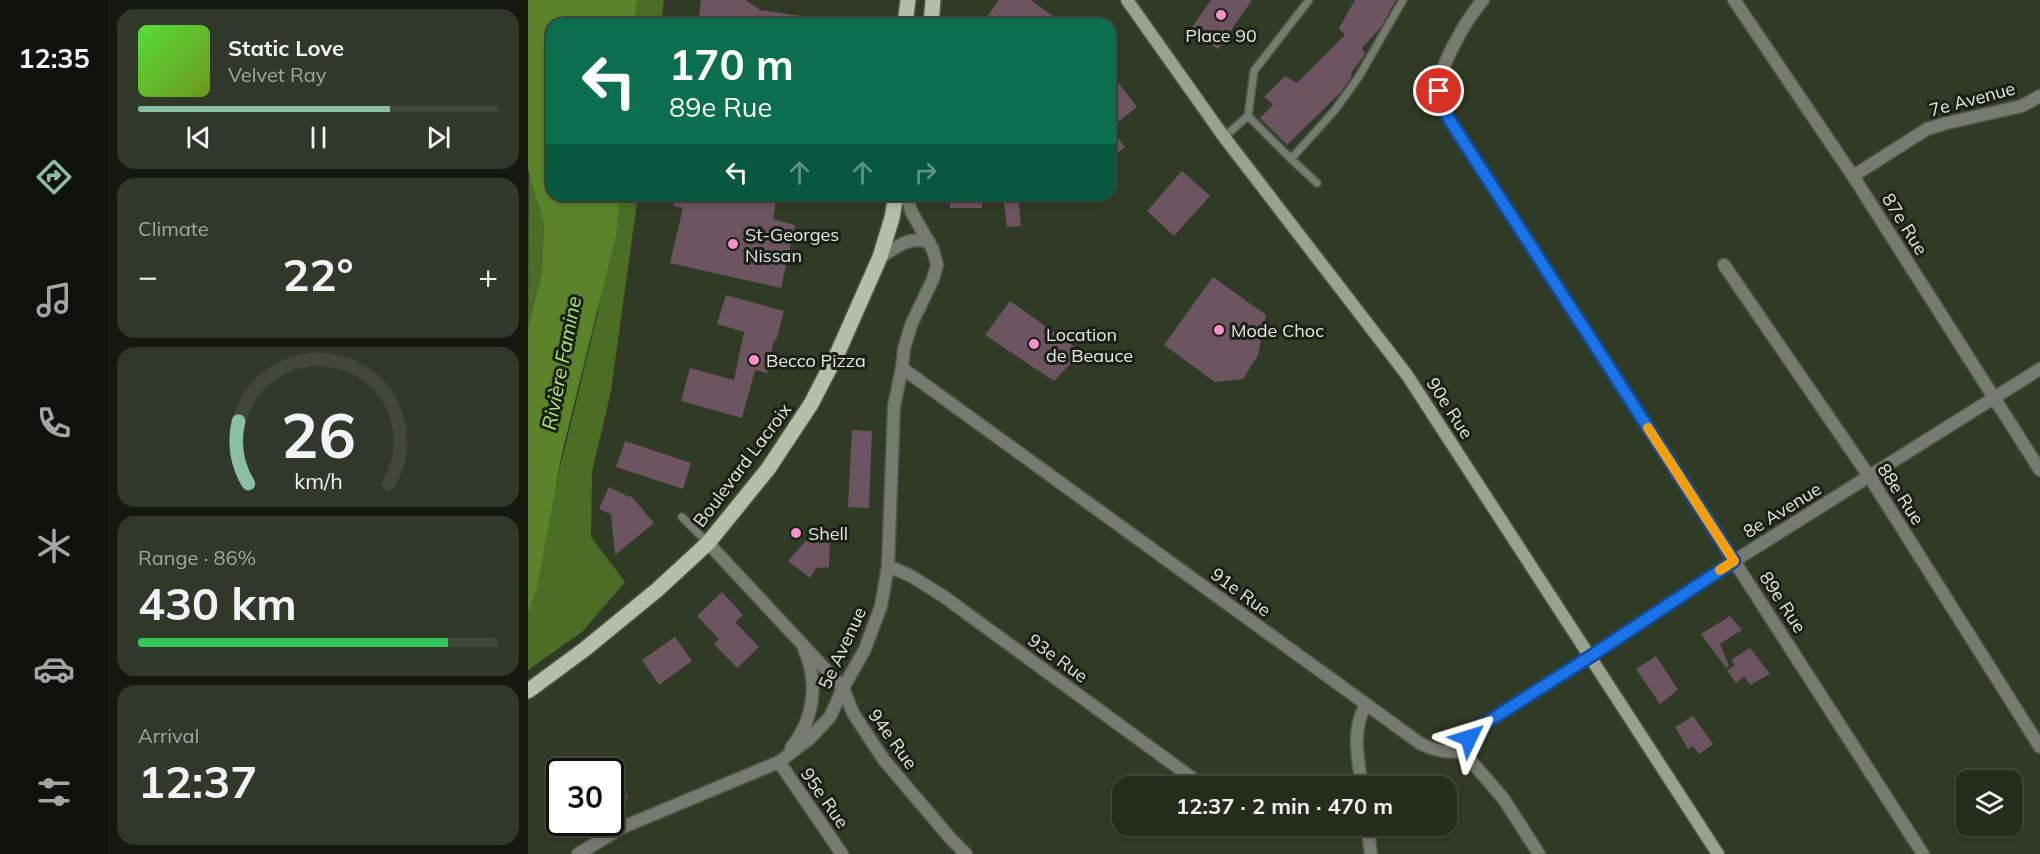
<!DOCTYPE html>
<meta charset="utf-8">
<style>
body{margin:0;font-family:Mulish,sans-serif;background:#303829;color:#f1f3f6;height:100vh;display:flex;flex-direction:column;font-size:22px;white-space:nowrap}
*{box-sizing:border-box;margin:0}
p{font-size:20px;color:#a3a7a3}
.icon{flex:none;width:33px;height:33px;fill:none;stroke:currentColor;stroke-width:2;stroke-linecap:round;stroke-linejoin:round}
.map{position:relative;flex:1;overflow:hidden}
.drawer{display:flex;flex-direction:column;gap:9px;padding:9px;background:#14180f;width:420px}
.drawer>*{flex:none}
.hud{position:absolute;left:18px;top:18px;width:570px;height:183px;border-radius:18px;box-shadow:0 3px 9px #0003,0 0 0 2px #41483b;background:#0b6e4f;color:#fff;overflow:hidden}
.controls{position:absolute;left:1428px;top:770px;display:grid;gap:12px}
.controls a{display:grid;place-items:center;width:66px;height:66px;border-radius:12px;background:#242c1c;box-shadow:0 3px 9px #0003,0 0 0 2px #41483b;font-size:30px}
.speed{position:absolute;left:18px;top:758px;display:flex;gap:12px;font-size:30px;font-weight:700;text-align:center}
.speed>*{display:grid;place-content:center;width:78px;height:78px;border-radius:50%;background:#242c1c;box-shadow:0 3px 9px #0003,0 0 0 2px #41483b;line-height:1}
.speed .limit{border:3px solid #111;border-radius:9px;background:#fff;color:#111}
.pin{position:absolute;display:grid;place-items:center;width:51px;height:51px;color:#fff;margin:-26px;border:3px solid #fff;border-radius:50%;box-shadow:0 2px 6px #0007}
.me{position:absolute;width:66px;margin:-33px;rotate:49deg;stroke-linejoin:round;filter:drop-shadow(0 0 4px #0008)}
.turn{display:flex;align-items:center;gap:21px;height:126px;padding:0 24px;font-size:27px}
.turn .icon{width:78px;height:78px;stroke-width:2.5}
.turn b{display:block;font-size:42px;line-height:51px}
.lanes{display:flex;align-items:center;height:57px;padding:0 24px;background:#0003;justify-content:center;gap:30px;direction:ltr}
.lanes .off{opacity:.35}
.big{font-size:45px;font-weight:700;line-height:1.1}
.drawer .tile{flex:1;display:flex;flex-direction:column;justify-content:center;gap:9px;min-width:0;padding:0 21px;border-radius:18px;background:#303829}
.drawer .dial{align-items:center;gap:0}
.dial svg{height:156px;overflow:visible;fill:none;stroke:#41483b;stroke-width:7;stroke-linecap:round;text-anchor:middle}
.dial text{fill:#f1f3f6;stroke:none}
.song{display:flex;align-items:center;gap:18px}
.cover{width:72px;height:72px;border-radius:9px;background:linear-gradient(135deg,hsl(110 70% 55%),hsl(80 70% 35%))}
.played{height:6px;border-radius:3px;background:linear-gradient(90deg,#8abfa5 70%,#41483b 70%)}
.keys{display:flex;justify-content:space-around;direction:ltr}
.heat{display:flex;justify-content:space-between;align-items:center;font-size:33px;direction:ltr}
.charge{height:9px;border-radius:4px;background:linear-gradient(90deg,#34c759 86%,#41483b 0)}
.trip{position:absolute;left:584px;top:776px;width:345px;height:60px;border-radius:18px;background:#242c1c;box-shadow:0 3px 9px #0003,0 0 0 2px #41483b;font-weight:700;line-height:60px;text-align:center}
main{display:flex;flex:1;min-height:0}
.menu{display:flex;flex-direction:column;width:108px;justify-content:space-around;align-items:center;background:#0e120b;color:#a3a7a3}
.menu .icon{width:42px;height:42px}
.menu .selected{color:#8abfa5}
.menu b{font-size:27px;color:#f1f3f6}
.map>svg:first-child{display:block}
.green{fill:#4b6d24}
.water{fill:#5b842a}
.building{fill:#6d5461}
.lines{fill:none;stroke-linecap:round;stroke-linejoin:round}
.lane-casing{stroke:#4c5743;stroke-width:10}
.street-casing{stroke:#4c5743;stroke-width:15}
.secondary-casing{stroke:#4c5743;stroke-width:15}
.primary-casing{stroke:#4c5743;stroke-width:18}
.lane{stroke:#767b71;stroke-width:7}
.street{stroke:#767b71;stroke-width:12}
.secondary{stroke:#99a291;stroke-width:12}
.primary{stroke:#b3bfaa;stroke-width:15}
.route-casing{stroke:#114b97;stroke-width:15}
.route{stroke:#1a73e8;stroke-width:10}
.slow{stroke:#f59e0b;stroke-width:10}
.poi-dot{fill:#f890cc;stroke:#1b2017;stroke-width:2}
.labels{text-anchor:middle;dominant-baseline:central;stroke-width:6;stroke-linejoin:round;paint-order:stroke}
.poi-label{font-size:18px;fill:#e2e9dc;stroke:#1b2017;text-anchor:start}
.street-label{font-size:18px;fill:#e2e9dc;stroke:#1b2017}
.water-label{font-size:20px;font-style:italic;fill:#b1e976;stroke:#1b2017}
</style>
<main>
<nav class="menu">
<b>12:35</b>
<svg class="icon selected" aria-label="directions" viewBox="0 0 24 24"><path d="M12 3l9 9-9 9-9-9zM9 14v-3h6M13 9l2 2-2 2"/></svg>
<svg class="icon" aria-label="music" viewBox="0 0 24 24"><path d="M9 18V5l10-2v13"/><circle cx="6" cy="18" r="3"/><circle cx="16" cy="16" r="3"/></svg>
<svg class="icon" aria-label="phone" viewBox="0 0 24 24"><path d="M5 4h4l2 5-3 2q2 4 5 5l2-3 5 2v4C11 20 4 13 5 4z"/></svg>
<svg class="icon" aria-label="climate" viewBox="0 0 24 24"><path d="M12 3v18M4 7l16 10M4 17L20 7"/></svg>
<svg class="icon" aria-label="car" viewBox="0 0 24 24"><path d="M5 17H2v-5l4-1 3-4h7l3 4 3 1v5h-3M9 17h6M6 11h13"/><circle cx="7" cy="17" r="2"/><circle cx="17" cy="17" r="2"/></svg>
<svg class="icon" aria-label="filters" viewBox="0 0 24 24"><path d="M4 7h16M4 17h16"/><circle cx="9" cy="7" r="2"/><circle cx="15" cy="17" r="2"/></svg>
</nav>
<section class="drawer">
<div class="tile">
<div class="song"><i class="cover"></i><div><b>Static Love</b><p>Velvet Ray</p></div></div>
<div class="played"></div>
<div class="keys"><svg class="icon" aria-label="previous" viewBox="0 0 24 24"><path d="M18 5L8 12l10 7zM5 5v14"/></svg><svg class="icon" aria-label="pause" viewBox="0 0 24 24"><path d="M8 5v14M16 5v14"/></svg><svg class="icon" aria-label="next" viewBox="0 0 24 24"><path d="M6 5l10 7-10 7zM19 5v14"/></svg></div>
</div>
<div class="tile"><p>Climate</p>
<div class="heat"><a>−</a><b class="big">22°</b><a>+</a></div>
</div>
<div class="tile dial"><svg viewBox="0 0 100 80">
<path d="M14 69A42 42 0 1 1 86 69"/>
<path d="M14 69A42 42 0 0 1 9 37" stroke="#8abfa5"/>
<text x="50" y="56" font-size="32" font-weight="700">26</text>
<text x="50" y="72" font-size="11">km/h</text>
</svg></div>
<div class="tile"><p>Range · 86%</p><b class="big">430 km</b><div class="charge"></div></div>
<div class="tile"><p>Arrival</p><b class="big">12:37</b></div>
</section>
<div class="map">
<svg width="1512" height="854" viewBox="0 0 1512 854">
<rect width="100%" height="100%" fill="#303b26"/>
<!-- green -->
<path class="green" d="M107 0H136L133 24H105Z
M1 169 16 223 14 273 0 328Z
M89 195H110L83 391 64 472 63 537 97 582 54 632 0 670V610L31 472 70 312Z"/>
<!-- water -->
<path class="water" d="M0 0H109L106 24H24V195H92L88 235 34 453 9 587 0 613V328L14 273 16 223 0 169Z"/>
<!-- building -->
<path class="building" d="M173 0H218L232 10 280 17 279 24H170Z
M471 0H503L536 24H454Z
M683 0H724L690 49 662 30Z
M827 0H868L853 27 834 48 837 54 823 73 824 76 813 92 759 145 732 118 745 105 736 97 757 76 769 83 817 35 811 28Z
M582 72 609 107 582 128 597 147 582 159Z
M654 171 682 196 646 236 619 211Z
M148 195H249L245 219 267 225 253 288 142 263 155 208 145 206Z
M422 195H454V208H422Z
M475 195H490L493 226 479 227Z
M685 277 738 315 730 355 715 379 687 382 636 345Z
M198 295 256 311 248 341 246 340 239 373 227 370 214 418 153 401 162 368 206 380 216 332 189 324Z
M482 301 554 352 526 381 457 335Z
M324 430 344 431 341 508 320 507Z
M97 441 163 463 155 489 88 467Z
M81 487 101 497 103 496 126 523 87 555 83 514 71 509Z
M288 529 302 539 301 567 288 568 282 578 260 561Z
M194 592 215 615 207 622 231 647 209 668 186 644 191 639 169 616Z
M1202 616 1214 630 1192 644 1201 666 1198 668 1173 634Z
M147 637 164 661 131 685 114 660Z
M1222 648 1242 674 1222 685 1216 676 1208 683 1199 670 1207 665 1203 660Z
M1128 656 1150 690 1132 704 1108 669Z
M1165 716 1185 744 1171 754 1165 746 1160 749 1147 727Z
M95 784 100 798 85 805 82 798V790Z"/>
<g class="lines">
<defs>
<path id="lane" d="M720 116 763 159 807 110 830 78 875 0
M696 137 720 116 726 71 781 0
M763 159 789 183
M154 517 180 543"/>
<path id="street" d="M955 0C939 19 906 72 911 97 912 105 917 112 921 119L1395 854
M1206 0 1325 176 1512 470
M1325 176 1399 129 1419 123 1494 106 1512 96
M352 257C370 247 379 236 401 242
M1196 265 1341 476 1512 747
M374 368 893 744C907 751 918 752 935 752L975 798 1011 854
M180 543 315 688 325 713 356 760 423 839 438 854
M360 566 383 576 415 596 675 786
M263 748C286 720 291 682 276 649
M935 752 941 738 953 726 1063 656 1206 561 1512 369
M251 762 314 854
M834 786C830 760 823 729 838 705
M839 825 843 854
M50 854 95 827 251 762 281 739 302 717 315 688 337 649 353 606 360 566 366 406 374 368 376 349 383 325 405 279 409 265 405 250 383 211 379 195"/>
<path id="secondary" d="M599 0 696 137 879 375 1190 854"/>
<path id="primary" d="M377 24 380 0
M403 24 405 0
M0 691 57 649 129 590 180 543 240 469 283 404 310 352 352 257 364 218 368 195"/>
</defs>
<!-- lane casing -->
<use href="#lane" class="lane-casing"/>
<!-- street casing -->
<use href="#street" class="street-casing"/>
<!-- secondary casing -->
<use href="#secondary" class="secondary-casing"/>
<!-- primary casing -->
<use href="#primary" class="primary-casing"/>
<!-- lane -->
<use href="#lane" class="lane"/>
<!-- street -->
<use href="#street" class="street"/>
<!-- secondary -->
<use href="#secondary" class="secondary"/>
<!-- primary -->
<use href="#primary" class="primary"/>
</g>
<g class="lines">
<defs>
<path id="route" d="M911 91V99L921 119 1206 561 1063 656 953 726 941 738"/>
</defs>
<!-- route casing -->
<use href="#route" class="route-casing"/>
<!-- route -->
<use href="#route" class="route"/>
<!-- slow -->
<path class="slow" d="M1120 428 1206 561 1192 570"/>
</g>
<!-- markers -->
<g class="poi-dot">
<circle cx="693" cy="15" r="6"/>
<circle cx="205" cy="244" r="6"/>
<circle cx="691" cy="330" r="6"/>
<circle cx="506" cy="344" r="6"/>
<circle cx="226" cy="360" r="6"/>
<circle cx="268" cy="533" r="6"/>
</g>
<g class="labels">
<!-- poi labels -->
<g class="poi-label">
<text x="693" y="35" text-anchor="middle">Place 90</text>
<text x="217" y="234">St-Georges<tspan x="217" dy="21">Nissan</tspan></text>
<text x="703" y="330">Mode Choc</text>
<text x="518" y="334">Location<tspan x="518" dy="21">de Beauce</tspan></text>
<text x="238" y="360">Becco Pizza</text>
<text x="280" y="533">Shell</text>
</g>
<!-- street labels -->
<g class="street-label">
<text transform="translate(1444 99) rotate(-15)">7e Avenue</text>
<text transform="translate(1377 224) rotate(58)">87e Rue</text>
<text transform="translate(922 408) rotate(57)">90e Rue</text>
<text transform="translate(214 465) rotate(-53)">Boulevard Lacroix</text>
<text transform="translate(1373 494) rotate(57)">88e Rue</text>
<text transform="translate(1254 510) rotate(-32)">8e Avenue</text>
<text transform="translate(713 592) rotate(36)">91e Rue</text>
<text transform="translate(1255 602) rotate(57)">89e Rue</text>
<text transform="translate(314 648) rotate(-65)">5e Avenue</text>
<text transform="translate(530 658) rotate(36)">93e Rue</text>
<text transform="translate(365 739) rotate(54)">94e Rue</text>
<text transform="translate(297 798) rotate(55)">95e Rue</text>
</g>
<!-- water labels -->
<g class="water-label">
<text transform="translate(33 363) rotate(-79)">Rivière Famine</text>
</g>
</g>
</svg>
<div class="controls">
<a><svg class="icon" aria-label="layers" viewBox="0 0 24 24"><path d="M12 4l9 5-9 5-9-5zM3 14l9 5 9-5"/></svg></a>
</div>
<div class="speed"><div class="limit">30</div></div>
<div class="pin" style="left:911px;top:91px;background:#d93025"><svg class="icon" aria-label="arrive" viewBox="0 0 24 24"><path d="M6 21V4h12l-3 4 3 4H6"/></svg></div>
<svg class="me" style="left:941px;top:738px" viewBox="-20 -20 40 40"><path d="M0-17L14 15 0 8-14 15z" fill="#1a73e8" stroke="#fff" stroke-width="4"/></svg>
<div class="trip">12:37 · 2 min · 470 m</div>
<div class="hud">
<div class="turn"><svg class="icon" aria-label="left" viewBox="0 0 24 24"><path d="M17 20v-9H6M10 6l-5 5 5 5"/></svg><div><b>170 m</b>89e Rue</div></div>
<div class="lanes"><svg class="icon" aria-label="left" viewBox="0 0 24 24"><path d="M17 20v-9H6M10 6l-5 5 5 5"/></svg><svg class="icon off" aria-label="ahead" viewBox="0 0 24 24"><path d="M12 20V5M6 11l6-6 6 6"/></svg><svg class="icon off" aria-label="ahead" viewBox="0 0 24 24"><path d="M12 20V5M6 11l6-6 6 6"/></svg><svg class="icon off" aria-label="right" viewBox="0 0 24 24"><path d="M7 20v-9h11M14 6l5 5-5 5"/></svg></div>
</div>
</div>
</main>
